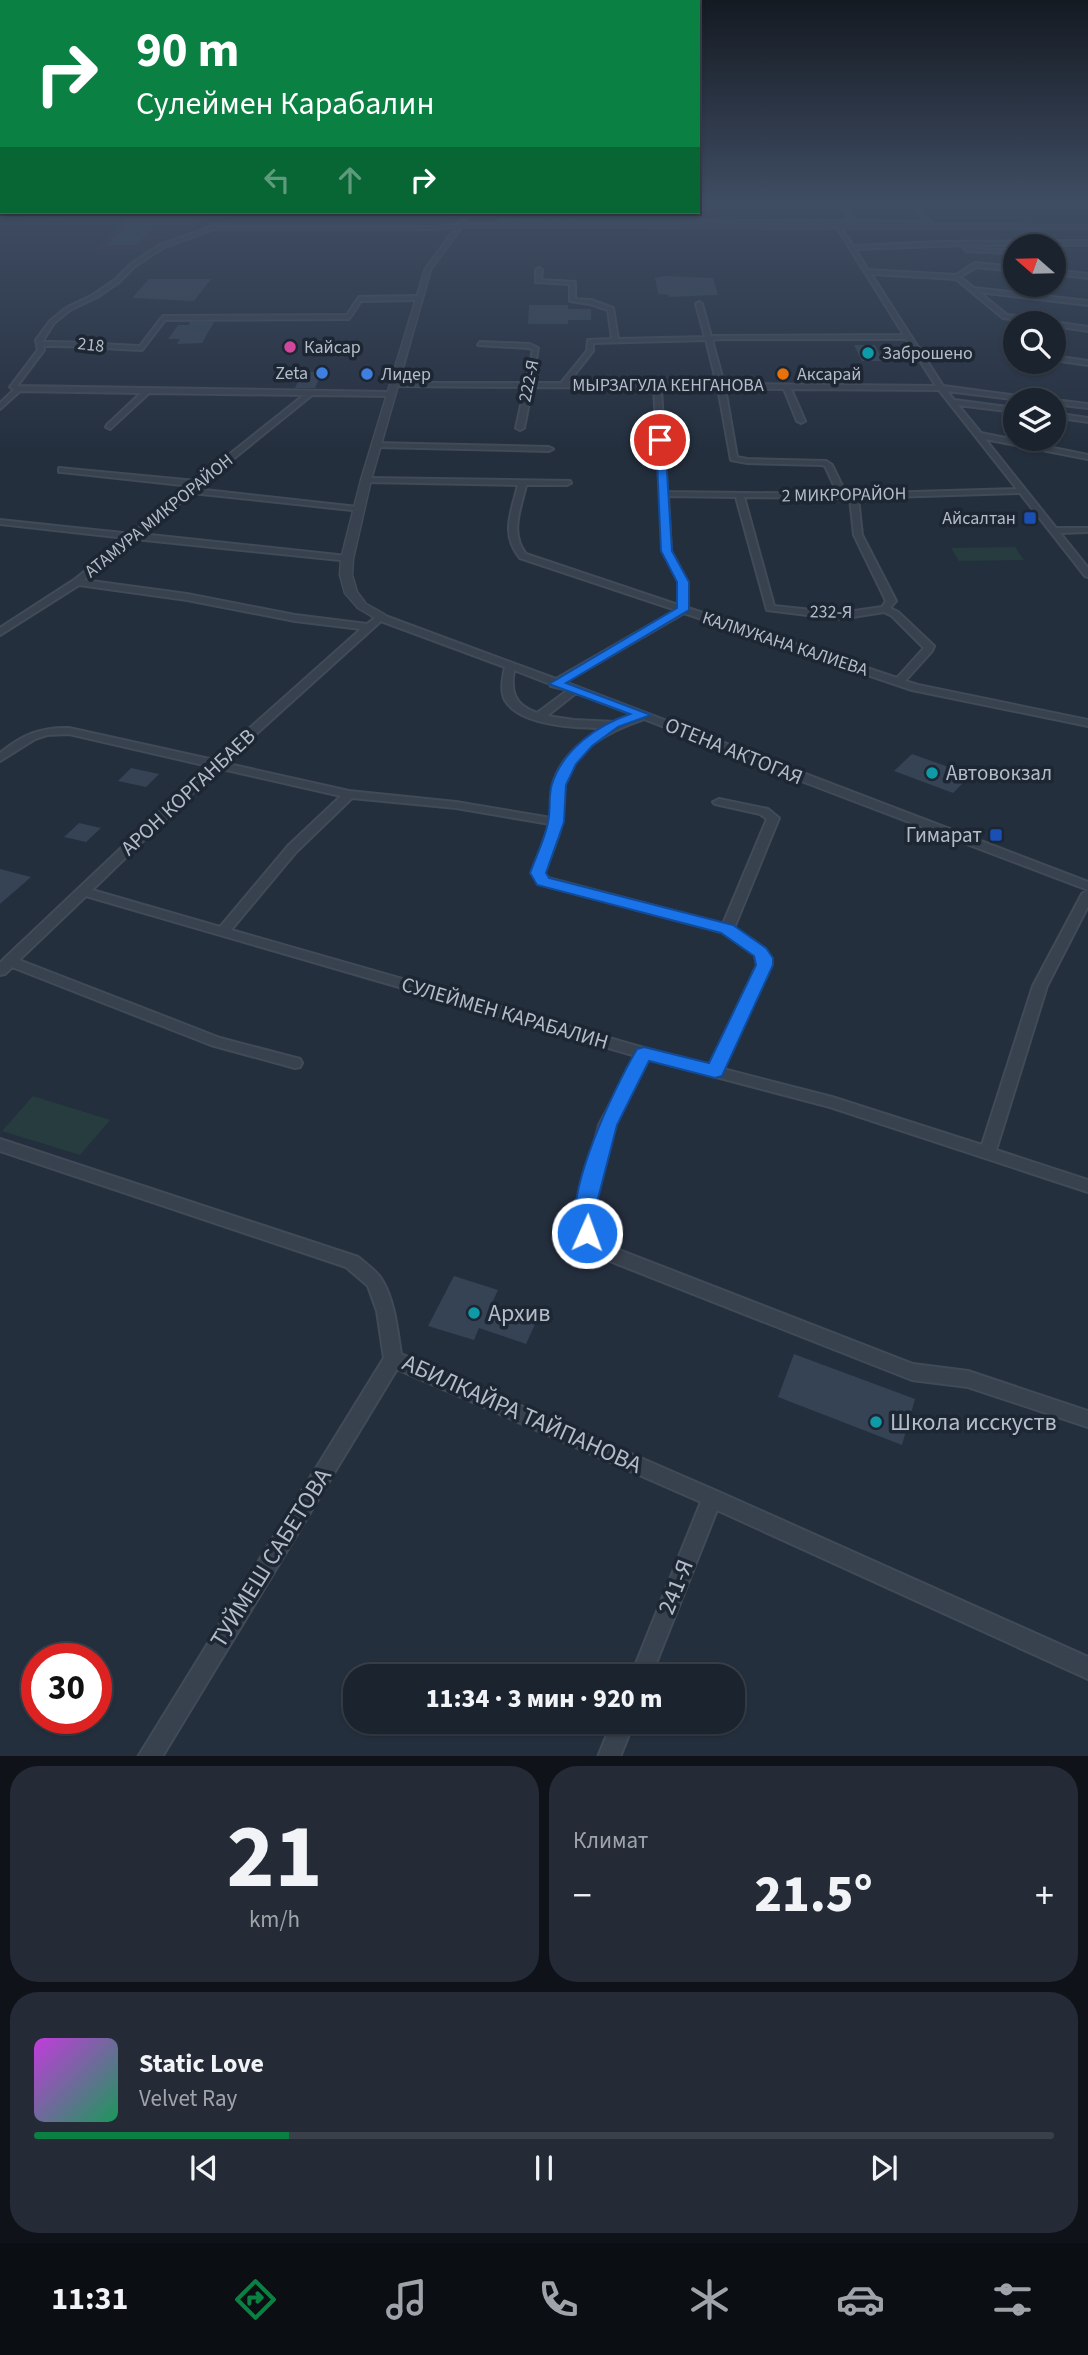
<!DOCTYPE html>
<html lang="ru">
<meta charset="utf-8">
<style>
body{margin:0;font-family:"Source Sans 3",sans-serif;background:#242b36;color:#f1f3f6;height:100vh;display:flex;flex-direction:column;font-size:26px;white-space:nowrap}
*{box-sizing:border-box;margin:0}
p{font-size:23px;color:#a0a4aa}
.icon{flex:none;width:38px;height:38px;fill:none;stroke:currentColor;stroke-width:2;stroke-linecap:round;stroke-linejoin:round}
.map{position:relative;height:1756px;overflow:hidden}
.drawer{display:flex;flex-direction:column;gap:10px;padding:10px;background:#0f1319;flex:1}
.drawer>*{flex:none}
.hud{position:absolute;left:0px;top:0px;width:700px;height:214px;box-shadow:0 2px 5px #0004,0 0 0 2px #39404a;background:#0b8043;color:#fff;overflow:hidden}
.needle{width:46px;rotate:290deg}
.fabs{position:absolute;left:1003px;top:234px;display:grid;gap:14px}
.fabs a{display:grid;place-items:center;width:63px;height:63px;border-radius:50%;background:#1b232e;box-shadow:0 2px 5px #0004,0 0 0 2px #39404a;font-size:35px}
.speed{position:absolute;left:21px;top:1643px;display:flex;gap:14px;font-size:35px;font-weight:700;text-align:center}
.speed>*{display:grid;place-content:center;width:91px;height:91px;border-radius:50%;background:#1b232e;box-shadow:0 2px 5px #0004,0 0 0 2px #39404a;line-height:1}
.speed .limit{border:10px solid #d22;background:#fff;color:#111}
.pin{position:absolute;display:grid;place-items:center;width:60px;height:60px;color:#fff;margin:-30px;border:4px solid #fff;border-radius:50%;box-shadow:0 2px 7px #0007}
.me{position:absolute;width:77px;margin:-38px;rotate:2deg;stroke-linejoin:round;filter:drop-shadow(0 0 5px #0008)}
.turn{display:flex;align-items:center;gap:24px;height:147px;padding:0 21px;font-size:32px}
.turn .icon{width:91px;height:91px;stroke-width:2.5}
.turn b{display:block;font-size:49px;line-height:60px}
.lanes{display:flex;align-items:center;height:66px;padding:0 21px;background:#0003;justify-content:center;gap:35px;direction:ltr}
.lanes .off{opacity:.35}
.big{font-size:52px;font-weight:800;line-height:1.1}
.drawer .card{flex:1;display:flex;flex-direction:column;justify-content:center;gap:10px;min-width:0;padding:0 24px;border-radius:28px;background:#242b36}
.drawer .dial{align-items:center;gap:0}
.dial b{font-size:91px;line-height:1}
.song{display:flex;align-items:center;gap:21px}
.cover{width:84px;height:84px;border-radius:10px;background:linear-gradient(135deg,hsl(290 70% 55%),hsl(150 70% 35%))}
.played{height:7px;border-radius:4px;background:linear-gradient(90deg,#0b8043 25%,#39404a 25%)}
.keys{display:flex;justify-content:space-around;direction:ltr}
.heat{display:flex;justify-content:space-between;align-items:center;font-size:38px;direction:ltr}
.drawer .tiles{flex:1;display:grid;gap:10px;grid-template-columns:1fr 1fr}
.card:last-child{grid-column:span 2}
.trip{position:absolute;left:343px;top:1664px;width:402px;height:70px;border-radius:28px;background:#1b232e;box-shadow:0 2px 5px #0004,0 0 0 2px #39404a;font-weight:800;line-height:70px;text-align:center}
.menu{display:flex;height:112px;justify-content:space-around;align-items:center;background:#0b0e12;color:#a0a4aa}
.menu .icon{width:49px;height:49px}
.menu .selected{color:#0b8043}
.menu b{font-size:32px;color:#f1f3f6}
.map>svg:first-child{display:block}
.medical{fill:#32303f}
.green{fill:#263c3f}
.water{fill:#17263c}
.building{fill:#364354}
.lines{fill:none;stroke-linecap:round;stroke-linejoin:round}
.pedestrian-casing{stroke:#414a57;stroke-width:6}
.minor-casing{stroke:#414a57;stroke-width:4}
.tertiary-casing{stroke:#414a57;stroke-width:3}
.pedestrian{stroke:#38414e;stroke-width:4.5}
.minor{fill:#38414e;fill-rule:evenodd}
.tertiary{fill:#38414e;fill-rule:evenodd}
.route{fill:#1a73e8;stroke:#114b97;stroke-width:2}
.hotel-dot{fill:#d1479c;stroke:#1d2633;stroke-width:2.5}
.culture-dot{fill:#0f9aa8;stroke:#1d2633;stroke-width:2.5}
.shop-dot{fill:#3f7fe0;stroke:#1d2633;stroke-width:2.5}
.food-dot{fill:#e8710a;stroke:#1d2633;stroke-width:2.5}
.transit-dot{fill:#1a4fb4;stroke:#1d2633;stroke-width:2.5}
.labels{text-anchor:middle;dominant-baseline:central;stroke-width:7;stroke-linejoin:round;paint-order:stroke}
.far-street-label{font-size:18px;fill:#b4bcc9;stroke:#1d2633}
.far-poi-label{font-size:18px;fill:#b4bcc9;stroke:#1d2633;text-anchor:start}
.street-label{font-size:21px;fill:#b4bcc9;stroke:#1d2633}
.poi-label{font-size:21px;fill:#b4bcc9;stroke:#1d2633;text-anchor:start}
.near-poi-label{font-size:24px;fill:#b4bcc9;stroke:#1d2633;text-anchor:start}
.near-street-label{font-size:24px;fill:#b4bcc9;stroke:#1d2633}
</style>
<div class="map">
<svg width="1088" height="1757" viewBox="0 0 1088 1757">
<rect width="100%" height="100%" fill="#242f3e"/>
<!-- medical -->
<path class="medical" d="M126 220H200L190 233 153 246 147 252H92Z"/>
<!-- green -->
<path class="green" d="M998 204H1086L1088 213H1009Z
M420 221 418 228 206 227 210 222Z
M1015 547 1024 560 959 561 951 548Z
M33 1096 110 1120 80 1155 2 1131Z"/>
<!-- water -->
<path class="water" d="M0 210 2 212H239L202 215H0Z"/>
<!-- building -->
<path class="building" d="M130 223 157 224 136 245H108Z
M665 276 713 278 718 295 669 297V295L658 294 655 278Z
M149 279H211L194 301 132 298Z
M529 305H568V309H591V320H568V324H528Z
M190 322H214L202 343 177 344 180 339H168L178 325H189Z
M854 345H875L883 361H862Z
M302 372H322L315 388H295Z
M912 754 971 775 953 793 894 771Z
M131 768 159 774 146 787 118 781Z
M79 823 101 828 86 842 64 837Z
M0 869 31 877 0 904Z
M454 1276 498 1290 491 1305 537 1320 526 1344 479 1328 474 1340 428 1326Z
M794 1354 915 1399 902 1445 778 1397Z"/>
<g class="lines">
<defs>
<path id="pedestrian" d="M698 209 788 204
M0 216 187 217 252 212"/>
<path id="minor" d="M912 204H916L935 228H931L928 224H857L858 227 856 228 852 224 502 222 500 226 496 225 500 220 850 221 842 208 844 207 855 221 926 222Z
M462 224 460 226 436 229H214L164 247 135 266 119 282 97 297 70 310 54 323 42 342C75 341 107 345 140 346L163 316 347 315 359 297 418 296 421 298 418 300 361 301 349 319 165 320 142 350C109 349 76 345 43 346L44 350 17 386 391 392 394 394 391 396 312 395 196 489 358 507 362 509 361 511 192 493 141 534 347 556 350 557V561L135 539 84 580 187 594 295 615 367 624 380 614 556 679 676 610 520 558C500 533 512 512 518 485L366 482 362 480 366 478 570 481 571 483 567 485H526C521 508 509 533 526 554L678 605 679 581 663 551 654 388 532 387 524 428 520 430 516 428 525 387 394 386 391 384 392 383H526L533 350 529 348 478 345 480 342 530 344 538 348 532 383H561L587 351 588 340 612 339 608 310 590 304 570 301V284L536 282V270L539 268 542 270 541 280 575 282V299L591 300 613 308 618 339 705 337 696 304 699 302 702 304 711 336 904 335 836 226H840L853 246 941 242 1088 241V245H967L973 249 1013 250 1011 253 966 251 962 245 855 249 868 270 956 275 975 263 1015 267V271L976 267 960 277 974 288 1088 301V305L979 292 1007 315 1088 327V331L1054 326V324H1039L1003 318 956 279 871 274 943 386 1048 400 1028 401 947 391 954 400 1015 408V412L958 405 981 433 1088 455V459L985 439 1056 528H1088V532L1060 533 1088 568V577L1085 576 1020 493 858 498 862 535 896 601 890 608 898 612 934 646 932 651 905 681 918 685 1088 720V726L912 690 684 613 565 682 1088 882V890L804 782 644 719C611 730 571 749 564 788 562 798 564 810 562 821 559 839 550 856 544 873L548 878 723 924 767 819 760 814 715 804 713 802 719 799 768 809 779 818 734 928C747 937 771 947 771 965L723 1069 832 1097 982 1145 1033 986 1082 894 1088 890V906L1047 986 996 1150 1088 1180V1192L830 1107 648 1059 615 1125 592 1214 595 1231 609 1246 913 1364 968 1371 1088 1411V1427L968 1387 912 1380 597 1256 579 1233 576 1214 599 1125 636 1056 86 896 19 960 220 1038 300 1059 302 1063 300 1067 295 1068 211 1045 12 967 5 974 0 975V963L5 958 208 766 69 734 47 735 35 739 0 761V753C22 735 41 727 69 728L214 760 361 629 295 621 187 600 79 585 0 635V628L74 580 126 538 0 524V520L132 534 191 486 62 472H59V468L196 481 304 395 149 393 110 429 106 427 107 425 141 393 20 391 0 409V403L14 390 10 387 38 350 36 340 50 321 66 308 93 295 115 280 131 264 160 245 211 227H436ZM721 339H906L936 386 724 384 712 340ZM706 340 717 384 568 383 593 351V343ZM661 388H718L731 460 747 463 822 465 825 466 838 494 667 492ZM725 388 784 389 797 421 801 423 805 421 791 389 939 390 1017 489 846 494 832 465 826 461 747 459 737 457ZM668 496 736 497 767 610 840 619 884 612 892 616 924 648 897 678 688 608 687 581 671 551ZM744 497 850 498 854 535 886 601 882 607 840 613 774 606ZM381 621 505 667C503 677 500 690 505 700 520 726 577 728 604 728 581 741 560 758 553 784 551 795 552 807 551 818L456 802 349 791 224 763ZM514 670 550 684 551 686 568 690 537 713C515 705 510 693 514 670ZM576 693 634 715 616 722 574 720 547 716ZM218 768 341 796 288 846 220 927 92 890ZM352 798 456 808 550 824 532 873 539 884 722 932 755 955 757 965 710 1065 644 1048 231 930 296 852Z
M1054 270 1088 274V278L1054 274Z
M1054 356 1088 361V365L1054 360Z
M1054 400 1088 404V408L1054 404V401H1051Z
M1054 413 1088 418V422L1054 417Z
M373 443 549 447 553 449 549 451 376 447 372 445Z
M0 1139 358 1257C366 1264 377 1271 382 1280 395 1302 397 1329 401 1354L719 1492 1088 1657V1679L717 1510 651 1676H631L701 1502 397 1369 162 1757H138L384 1358 377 1311 368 1286 346 1267 0 1151Z
M612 1722H634L620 1757H598Z"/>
<path id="tertiary" d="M467 212H473L465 223 1088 225V229L462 227 431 269 371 480 353 559 352 575 357 592 366 604 384 614 386 617 380 621 358 608 345 593 340 575 341 559 361 480 425 269Z"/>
</defs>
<!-- pedestrian casing -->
<use href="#pedestrian" class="pedestrian-casing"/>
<!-- minor casing -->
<use href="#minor" class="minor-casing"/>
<!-- tertiary casing -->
<use href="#tertiary" class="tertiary-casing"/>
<!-- pedestrian -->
<use href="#pedestrian" class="pedestrian"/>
<!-- minor -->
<use href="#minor" class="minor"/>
<!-- tertiary -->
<use href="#tertiary" class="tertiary"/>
</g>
<!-- sky -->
<linearGradient id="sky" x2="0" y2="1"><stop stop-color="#141a22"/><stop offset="0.45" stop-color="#3f4d63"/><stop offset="1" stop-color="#3f4d63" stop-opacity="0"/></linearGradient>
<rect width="1088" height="450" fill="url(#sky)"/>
<!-- route -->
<path class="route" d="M660 437 665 440 672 551 689 582V610L566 683 651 715 618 727 592 746 576 764 566 785 564 822 546 873 549 878 733 925 766 948 773 958V965L722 1076 715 1078 649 1061 617 1125 594 1214 597 1233 594 1239 587 1242 579 1239C559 1200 616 1085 637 1049L644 1047 709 1063 756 965 754 956 721 933 537 885 530 873C536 856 545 839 548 822 551 809 548 796 552 784 563 749 598 725 630 714L549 684 677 608V582L661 551 656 440Z"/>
<!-- markers -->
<circle class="hotel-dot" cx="290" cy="347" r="7"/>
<g class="culture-dot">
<circle cx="868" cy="353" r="7"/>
<circle cx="932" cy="773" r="7"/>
<circle cx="474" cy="1313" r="7"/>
<circle cx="876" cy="1422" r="7"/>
</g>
<g class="shop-dot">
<circle cx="322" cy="373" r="7"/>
<circle cx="367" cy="374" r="7"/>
</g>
<circle class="food-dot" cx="783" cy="374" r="7"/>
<g class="transit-dot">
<rect x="1023" y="511" width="14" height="14" rx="3.5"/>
<rect x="989" y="828" width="14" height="14" rx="3.5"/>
</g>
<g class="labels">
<!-- far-street labels -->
<g class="far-street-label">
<text transform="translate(91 345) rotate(6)">218</text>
<text transform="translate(529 381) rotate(-78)">222-Я</text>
<text x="668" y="385">МЫРЗАГУЛА КЕНГАНОВА</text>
<text transform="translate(844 495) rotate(-1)">2 МИКРОРАЙОН</text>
<text transform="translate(159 516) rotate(-39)">АТАМУРА МИКРОРАЙОН</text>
<text transform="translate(831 612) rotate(1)">232-Я</text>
<text transform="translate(785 644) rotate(18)">КАЛМУКАНА КАЛИЕВА</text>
</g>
<!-- far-poi labels -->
<g class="far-poi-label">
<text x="304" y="347">Кайсар</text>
<text x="882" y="353">Заброшено</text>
<text x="308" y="373" text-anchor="end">Zeta</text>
<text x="381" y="374">Лидер</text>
<text x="797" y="374">Аксарай</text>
<text x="1016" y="518" text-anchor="end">Айсалтан</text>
</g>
<!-- street labels -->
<g class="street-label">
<text transform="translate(734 751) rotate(22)">ОТЕНА АКТОГАЯ</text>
<text transform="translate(188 792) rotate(-43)">АРОН КОРГАНБАЕВ</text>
<text transform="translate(505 1013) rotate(16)">СУЛЕЙМЕН КАРАБАЛИН</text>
</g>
<!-- poi labels -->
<g class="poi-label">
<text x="946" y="773">Автовокзал</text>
<text x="982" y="835" text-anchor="end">Гимарат</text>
</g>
<!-- near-poi labels -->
<g class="near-poi-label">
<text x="488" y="1313">Архив</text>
<text x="890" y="1422">Школа исскуств</text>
</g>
<!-- near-street labels -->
<g class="near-street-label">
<text transform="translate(522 1414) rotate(24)">АБИЛКАЙРА ТАЙПАНОВА</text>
<text transform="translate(271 1558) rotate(-58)">ТУЙМЕШ САБЕТОВА</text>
<text transform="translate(676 1587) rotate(-68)">241-Я</text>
</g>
</g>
</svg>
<div class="fabs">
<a><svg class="needle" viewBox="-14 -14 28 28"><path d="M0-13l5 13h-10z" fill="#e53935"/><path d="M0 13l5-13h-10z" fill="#a0a4aa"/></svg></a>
<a><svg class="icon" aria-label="search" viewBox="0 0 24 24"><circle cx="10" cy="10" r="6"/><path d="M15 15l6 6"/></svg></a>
<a><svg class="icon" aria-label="layers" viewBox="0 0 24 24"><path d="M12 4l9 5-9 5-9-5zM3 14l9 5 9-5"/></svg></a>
</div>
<div class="speed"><div class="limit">30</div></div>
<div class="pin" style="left:660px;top:440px;background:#d93025"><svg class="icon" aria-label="arrive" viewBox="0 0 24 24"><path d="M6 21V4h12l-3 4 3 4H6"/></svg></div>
<svg class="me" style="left:587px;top:1233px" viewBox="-20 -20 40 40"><circle r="17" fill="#1a73e8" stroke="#fff" stroke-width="3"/><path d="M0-11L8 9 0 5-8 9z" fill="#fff"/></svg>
<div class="trip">11:34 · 3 мин · 920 m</div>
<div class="hud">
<div class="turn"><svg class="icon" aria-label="right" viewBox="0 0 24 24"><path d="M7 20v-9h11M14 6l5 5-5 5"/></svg><div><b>90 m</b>Сулеймен Карабалин</div></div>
<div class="lanes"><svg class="icon off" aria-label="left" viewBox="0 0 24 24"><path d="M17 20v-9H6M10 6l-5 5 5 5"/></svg><svg class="icon off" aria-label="ahead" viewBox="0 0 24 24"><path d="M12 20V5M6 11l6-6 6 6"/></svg><svg class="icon" aria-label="right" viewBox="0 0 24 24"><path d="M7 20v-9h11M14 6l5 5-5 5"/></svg></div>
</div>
</div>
<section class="drawer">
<div class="tiles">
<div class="card dial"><b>21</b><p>km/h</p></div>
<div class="card"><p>Климат</p>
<div class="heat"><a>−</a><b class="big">21.5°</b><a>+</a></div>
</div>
<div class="card">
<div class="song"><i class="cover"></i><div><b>Static Love</b><p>Velvet Ray</p></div></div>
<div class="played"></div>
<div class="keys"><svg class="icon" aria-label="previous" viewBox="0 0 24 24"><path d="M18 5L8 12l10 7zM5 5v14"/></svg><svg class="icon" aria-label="pause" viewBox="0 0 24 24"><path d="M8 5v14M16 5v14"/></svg><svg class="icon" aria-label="next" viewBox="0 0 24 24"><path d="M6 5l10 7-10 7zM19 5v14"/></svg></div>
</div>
</div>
</section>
<nav class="menu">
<b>11:31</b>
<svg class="icon selected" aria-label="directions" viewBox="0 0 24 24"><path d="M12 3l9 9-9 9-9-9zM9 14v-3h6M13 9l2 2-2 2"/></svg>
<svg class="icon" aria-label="music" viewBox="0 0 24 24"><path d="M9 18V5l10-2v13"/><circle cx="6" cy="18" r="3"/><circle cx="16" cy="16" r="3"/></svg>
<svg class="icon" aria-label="phone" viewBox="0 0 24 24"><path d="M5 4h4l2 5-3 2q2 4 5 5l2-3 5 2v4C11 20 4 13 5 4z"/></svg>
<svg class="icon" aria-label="climate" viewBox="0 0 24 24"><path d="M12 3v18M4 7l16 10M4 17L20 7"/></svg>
<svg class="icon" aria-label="car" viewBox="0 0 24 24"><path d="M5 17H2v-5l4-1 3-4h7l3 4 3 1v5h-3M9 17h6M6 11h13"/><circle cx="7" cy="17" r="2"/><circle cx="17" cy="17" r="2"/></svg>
<svg class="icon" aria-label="filters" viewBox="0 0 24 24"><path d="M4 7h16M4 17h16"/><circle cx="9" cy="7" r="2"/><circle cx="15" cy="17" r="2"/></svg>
</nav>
